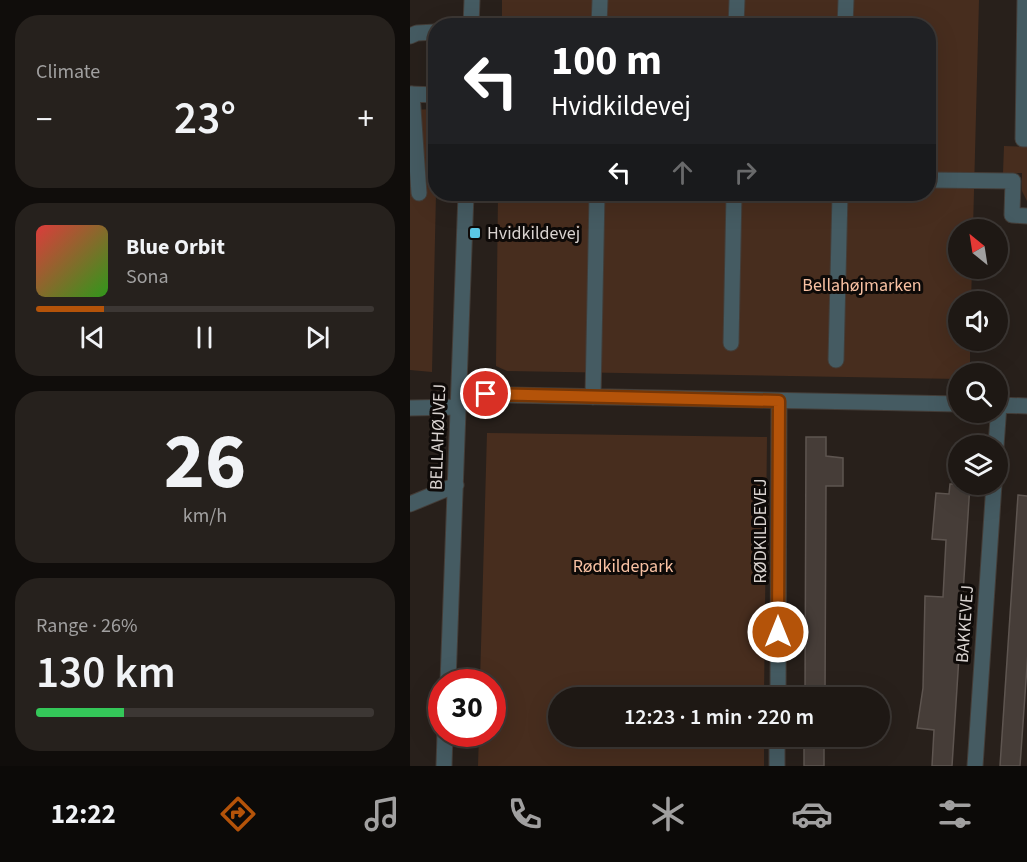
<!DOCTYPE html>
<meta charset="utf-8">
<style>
body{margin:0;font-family:"Source Sans 3",sans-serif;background:#26211d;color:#f1f3f6;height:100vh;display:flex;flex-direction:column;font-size:22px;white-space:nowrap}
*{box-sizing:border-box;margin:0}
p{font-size:20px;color:#a1a0a0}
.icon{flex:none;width:33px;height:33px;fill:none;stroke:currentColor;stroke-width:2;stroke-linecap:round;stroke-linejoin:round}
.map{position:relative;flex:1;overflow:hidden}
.side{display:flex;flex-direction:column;gap:15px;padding:15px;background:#100d0b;width:410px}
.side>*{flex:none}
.hud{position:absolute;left:18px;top:18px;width:508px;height:183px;border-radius:24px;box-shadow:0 6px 24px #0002,0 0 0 2px #3c3734;background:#202124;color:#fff;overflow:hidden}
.needle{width:39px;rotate:330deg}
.tools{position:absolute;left:538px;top:219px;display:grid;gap:12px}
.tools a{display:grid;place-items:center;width:60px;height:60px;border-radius:50%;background:#1e1814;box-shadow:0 6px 24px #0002,0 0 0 2px #3c3734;font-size:30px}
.speed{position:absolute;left:18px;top:669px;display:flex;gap:12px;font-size:30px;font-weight:700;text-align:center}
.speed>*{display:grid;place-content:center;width:78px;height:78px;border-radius:50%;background:#1e1814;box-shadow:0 6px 24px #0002,0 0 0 2px #3c3734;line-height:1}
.speed .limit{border:9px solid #d22;background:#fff;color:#111}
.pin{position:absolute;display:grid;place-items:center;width:51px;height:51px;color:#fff;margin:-26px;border:3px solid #fff;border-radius:50%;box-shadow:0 2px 6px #0007}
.me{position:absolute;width:66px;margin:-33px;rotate:0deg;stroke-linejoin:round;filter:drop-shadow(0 0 4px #0008)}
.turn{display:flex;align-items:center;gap:21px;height:126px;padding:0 24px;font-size:27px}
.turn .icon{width:78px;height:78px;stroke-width:2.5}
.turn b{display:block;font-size:42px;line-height:51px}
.lanes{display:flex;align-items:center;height:57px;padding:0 24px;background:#0003;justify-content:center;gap:30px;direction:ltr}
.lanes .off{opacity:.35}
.big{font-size:45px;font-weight:600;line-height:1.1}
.side .tile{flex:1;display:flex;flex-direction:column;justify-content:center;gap:9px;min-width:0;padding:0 21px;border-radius:24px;background:#26211d}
.side .dial{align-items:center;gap:0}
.dial b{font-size:78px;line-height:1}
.song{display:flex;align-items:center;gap:18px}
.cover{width:72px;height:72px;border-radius:9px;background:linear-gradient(135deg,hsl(0 70% 55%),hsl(110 70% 35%))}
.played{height:6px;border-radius:3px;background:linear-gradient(90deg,#b45309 20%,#3c3734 20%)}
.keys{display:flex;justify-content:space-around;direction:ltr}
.heat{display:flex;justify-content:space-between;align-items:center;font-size:33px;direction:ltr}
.charge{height:9px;border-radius:4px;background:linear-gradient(90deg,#34c759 26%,#3c3734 0)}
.trip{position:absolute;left:138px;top:687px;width:342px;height:60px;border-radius:30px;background:#1e1814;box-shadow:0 6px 24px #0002,0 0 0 2px #3c3734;font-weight:600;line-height:60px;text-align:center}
.tab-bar{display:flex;height:96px;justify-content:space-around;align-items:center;background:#0c0a08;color:#a1a0a0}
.tab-bar .icon{width:42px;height:42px}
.tab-bar .current{color:#b45309}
.tab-bar b{font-size:27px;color:#f1f3f6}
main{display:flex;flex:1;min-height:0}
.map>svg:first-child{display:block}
.green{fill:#472d1e}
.building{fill:#463d38;stroke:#5e5550;stroke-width:1.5}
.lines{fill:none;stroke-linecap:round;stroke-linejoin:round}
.minor-casing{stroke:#443d38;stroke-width:17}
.minor{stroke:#455b62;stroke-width:15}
.route-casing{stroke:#753606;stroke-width:15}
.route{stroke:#b45309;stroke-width:10}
.poi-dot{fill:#5bc8e6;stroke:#0e0a08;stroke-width:2}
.labels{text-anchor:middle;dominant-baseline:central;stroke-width:6;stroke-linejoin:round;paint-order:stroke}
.poi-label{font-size:18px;fill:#d9d3d0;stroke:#0e0a08;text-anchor:start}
.park-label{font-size:18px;fill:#f8c1a3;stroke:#0e0a08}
.street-label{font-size:18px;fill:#d9d3d0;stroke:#0e0a08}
</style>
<main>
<section class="side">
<div class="tile"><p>Climate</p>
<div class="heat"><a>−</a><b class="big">23°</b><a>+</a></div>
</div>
<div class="tile">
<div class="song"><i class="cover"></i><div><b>Blue Orbit</b><p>Sona</p></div></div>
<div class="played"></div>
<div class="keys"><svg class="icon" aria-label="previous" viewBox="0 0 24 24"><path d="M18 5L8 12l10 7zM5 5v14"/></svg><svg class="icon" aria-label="pause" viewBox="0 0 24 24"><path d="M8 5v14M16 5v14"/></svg><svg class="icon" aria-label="next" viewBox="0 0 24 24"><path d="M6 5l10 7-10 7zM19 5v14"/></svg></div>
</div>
<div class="tile dial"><b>26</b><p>km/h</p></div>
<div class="tile"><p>Range · 26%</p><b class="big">130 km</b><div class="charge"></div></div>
</section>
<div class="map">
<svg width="618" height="766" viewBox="0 0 618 766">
<rect width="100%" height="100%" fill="#28201b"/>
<!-- green -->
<path class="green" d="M92 0H569L563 229 549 230V268L562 269 561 301 549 302V340L560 341V373L549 374V379L97 371 86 366 88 194H519V26L92 25Z
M25 109 26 194 22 372 0 370V110Z
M594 146 617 147V201L612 191V173H593Z
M77 433 357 437 354 697 148 698V736L354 737V766H68L69 734H82V682H70Z"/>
<!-- building -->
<path class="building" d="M396 437H416V456L433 458V486H416L415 698H395Z
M540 484H560L542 766H522L524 730 507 728 513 688 515 596 533 597 536 540 522 539 526 493 539 494Z
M608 495 618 496V652L610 766H590Z
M394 736H414V766H394Z"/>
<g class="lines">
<defs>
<path id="minor" d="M615 0 613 139H618
M61 26 62 0
M189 26 190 0
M326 26 327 0
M435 26 436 0
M0 36 7 33 26 32
M0 94 26 95
M2 94 9 193
M519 180 603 181 602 215 618 216
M321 343 324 194
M426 360 430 194
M50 394 549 404
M183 397 187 194
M588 405 618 406
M0 408 49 407
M586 446 589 405
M0 504 46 485
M38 682 56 194
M368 698 369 401
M34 766 35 734
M367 766V736
M565 766 584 484"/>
</defs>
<!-- minor casing -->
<use href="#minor" class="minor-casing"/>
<!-- minor -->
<use href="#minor" class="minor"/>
</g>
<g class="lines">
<defs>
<path id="route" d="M76 394 369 401 368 632"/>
</defs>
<!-- route casing -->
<use href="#route" class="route-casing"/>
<!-- route -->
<use href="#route" class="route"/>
</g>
<!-- markers -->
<rect class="poi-dot" x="59" y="227" width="12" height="12" rx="3"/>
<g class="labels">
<!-- poi labels -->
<g class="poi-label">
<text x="77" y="233">Hvidkildevej</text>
</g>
<!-- park labels -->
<g class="park-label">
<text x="452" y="285">Bellahøjmarken</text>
<text x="213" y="566">Rødkildepark</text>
</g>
<!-- street labels -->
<g class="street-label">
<text transform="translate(28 437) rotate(-88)">BELLAHØJVEJ</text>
<text transform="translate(350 531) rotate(-90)">RØDKILDEVEJ</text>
<text transform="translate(555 624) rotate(-86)">BAKKEVEJ</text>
</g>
</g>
</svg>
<div class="tools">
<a><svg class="needle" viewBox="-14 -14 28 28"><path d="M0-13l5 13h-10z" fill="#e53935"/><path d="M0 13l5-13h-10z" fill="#a1a0a0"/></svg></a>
<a><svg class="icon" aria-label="sound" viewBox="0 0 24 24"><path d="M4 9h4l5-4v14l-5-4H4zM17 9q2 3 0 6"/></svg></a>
<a><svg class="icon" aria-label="search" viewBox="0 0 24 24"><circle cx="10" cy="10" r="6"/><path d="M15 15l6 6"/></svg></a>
<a><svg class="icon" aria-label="layers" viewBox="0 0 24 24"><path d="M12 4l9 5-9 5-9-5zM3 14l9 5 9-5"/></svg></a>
</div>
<div class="speed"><div class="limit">30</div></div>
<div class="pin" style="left:76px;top:394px;background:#d93025"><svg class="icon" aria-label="arrive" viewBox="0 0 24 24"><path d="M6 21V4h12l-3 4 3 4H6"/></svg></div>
<svg class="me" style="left:368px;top:632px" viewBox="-20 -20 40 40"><circle r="17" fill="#b45309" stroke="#fff" stroke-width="3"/><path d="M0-11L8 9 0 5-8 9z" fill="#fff"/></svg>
<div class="trip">12:23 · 1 min · 220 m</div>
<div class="hud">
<div class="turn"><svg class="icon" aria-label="left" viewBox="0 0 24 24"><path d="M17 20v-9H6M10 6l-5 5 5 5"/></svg><div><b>100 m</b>Hvidkildevej</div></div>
<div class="lanes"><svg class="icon" aria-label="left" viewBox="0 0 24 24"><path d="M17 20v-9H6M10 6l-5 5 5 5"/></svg><svg class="icon off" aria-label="ahead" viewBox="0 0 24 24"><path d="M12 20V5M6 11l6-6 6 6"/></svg><svg class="icon off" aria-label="right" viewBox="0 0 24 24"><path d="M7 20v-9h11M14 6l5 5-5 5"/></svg></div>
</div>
</div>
</main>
<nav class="tab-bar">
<b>12:22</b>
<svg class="icon current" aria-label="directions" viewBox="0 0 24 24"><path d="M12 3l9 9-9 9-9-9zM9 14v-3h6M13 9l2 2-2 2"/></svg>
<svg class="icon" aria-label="music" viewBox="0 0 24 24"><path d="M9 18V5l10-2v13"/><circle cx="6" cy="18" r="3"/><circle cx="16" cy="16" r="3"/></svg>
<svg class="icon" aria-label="phone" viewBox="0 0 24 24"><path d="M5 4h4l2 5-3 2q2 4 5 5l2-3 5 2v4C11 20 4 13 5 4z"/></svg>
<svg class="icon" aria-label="climate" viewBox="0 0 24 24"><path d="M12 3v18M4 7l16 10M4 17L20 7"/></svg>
<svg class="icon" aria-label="car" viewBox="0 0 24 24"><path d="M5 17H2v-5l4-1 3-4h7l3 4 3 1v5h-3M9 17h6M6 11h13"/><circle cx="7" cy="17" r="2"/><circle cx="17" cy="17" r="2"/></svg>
<svg class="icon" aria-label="filters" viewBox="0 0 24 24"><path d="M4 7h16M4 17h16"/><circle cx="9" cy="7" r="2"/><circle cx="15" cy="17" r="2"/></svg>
</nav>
